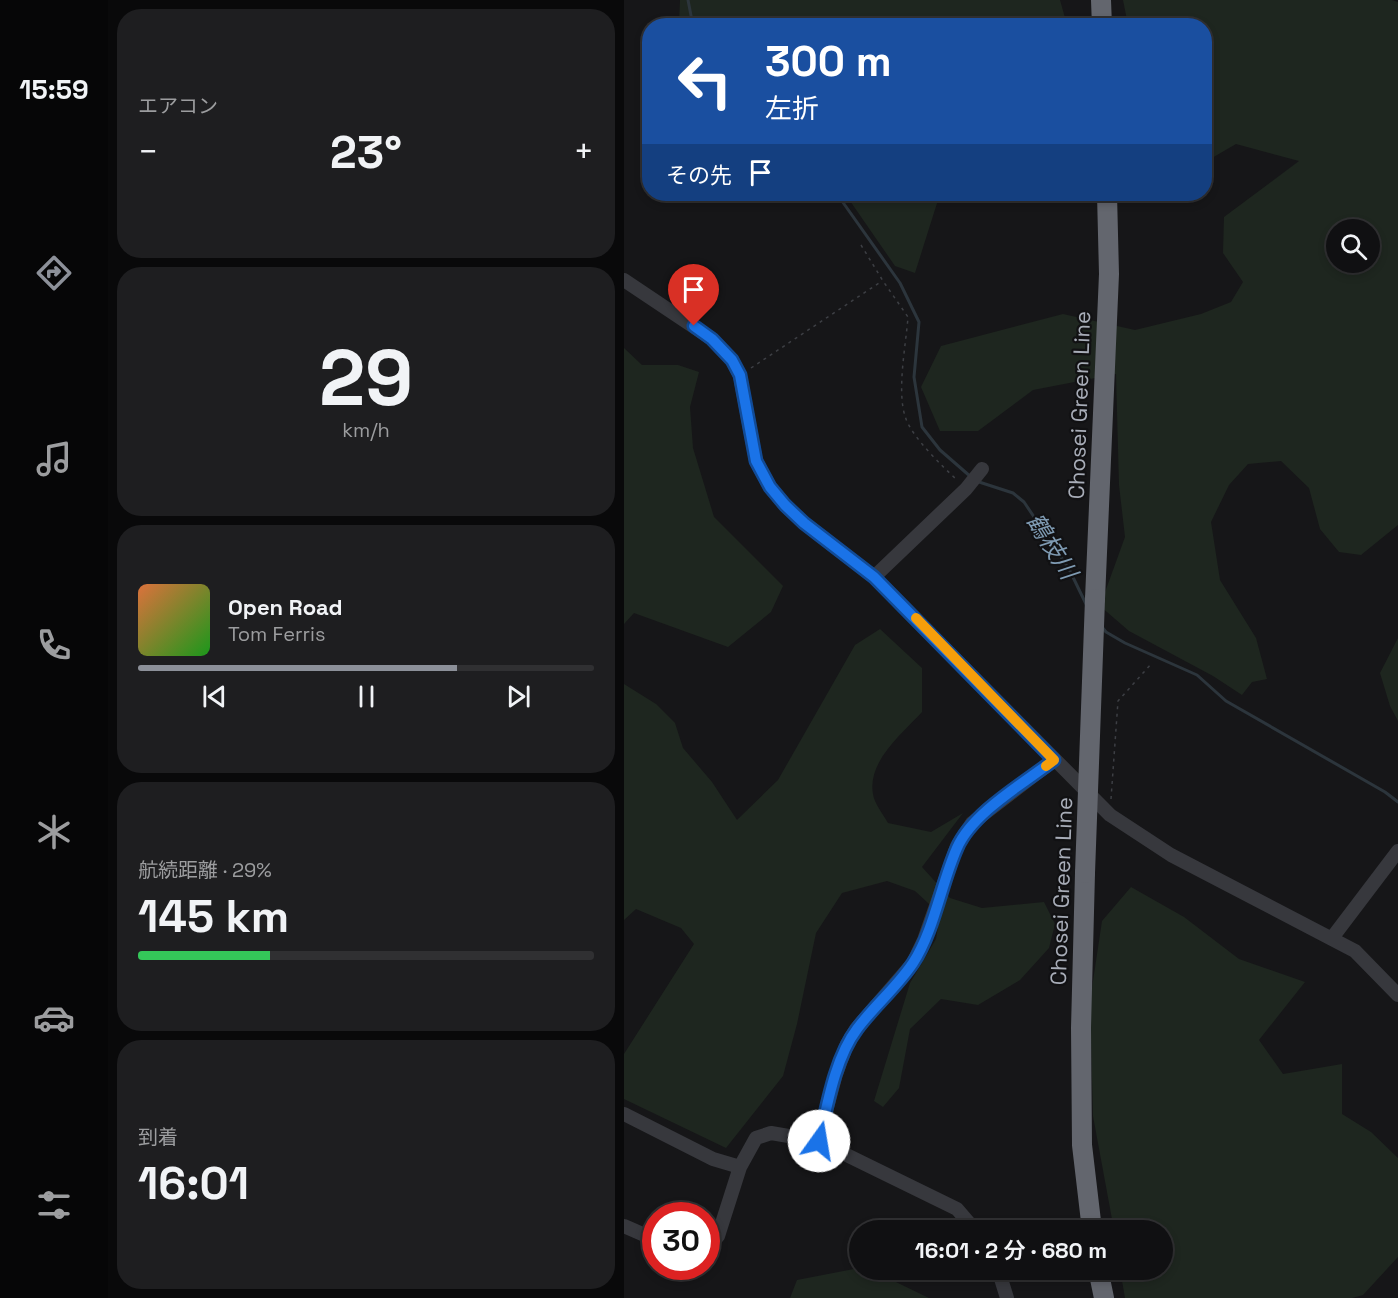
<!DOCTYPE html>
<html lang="ja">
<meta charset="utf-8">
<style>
body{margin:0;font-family:"Space Grotesk","Noto Sans JP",sans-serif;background:#1e1e20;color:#f1f3f6;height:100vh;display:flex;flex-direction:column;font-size:22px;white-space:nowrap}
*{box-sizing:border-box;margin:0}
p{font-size:20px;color:#9c9d9f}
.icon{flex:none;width:33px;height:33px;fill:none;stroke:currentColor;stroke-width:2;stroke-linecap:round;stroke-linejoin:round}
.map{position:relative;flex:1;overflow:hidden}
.side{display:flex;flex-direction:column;gap:9px;padding:9px;background:#09090a;width:516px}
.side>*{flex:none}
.guide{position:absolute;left:18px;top:18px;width:570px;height:183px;border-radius:24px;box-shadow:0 3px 9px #0003,0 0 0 2px #303032;background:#1a4fa0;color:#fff;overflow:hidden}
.fabs{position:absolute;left:702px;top:219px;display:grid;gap:12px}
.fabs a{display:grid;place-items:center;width:54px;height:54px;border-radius:50%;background:#101012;box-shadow:0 3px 9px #0003,0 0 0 2px #303032;font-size:30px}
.speed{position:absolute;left:18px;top:1202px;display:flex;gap:12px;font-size:30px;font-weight:700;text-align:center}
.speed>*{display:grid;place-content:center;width:78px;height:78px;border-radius:50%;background:#101012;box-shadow:0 3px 9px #0003,0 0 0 2px #303032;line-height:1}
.speed .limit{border:9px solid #d22;background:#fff;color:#111}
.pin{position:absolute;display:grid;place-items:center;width:51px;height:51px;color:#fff;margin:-62px -26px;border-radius:50% 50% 50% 0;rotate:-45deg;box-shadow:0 0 6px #0007}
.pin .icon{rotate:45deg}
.me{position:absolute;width:66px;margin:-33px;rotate:13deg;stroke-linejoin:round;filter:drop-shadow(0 0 4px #0008)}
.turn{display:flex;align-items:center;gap:21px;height:126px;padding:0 24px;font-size:27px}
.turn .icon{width:78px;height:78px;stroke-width:2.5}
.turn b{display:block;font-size:42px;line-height:51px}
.then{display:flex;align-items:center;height:57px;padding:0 24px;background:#0003;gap:12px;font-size:22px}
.big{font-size:45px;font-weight:600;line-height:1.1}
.side .widget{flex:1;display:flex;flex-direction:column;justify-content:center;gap:9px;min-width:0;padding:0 21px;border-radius:24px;background:#1e1e20}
.side .dial{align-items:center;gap:0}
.dial b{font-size:78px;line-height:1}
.song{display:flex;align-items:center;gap:18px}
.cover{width:72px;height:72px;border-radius:9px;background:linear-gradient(135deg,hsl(20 70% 55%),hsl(120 70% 35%))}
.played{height:6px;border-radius:3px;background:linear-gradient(90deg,#8c9099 70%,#303032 70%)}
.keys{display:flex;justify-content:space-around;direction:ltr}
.heat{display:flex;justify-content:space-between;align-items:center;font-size:33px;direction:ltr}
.charge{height:9px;border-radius:4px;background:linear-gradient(90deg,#34c759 29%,#303032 0)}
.trip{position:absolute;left:225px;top:1220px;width:324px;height:60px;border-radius:30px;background:#101012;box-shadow:0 3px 9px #0003,0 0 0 2px #303032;font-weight:600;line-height:60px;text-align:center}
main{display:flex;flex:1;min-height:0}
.tabs{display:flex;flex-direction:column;width:108px;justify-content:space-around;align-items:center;background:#060607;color:#9c9d9f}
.tabs .icon{width:42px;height:42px}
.tabs .current{color:#8c9099}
.tabs b{font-size:27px;color:#f1f3f6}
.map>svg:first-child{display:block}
.green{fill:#1e261f;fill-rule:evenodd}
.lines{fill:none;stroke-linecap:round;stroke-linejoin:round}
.stream{stroke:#2c353c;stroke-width:3}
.path{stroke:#3d3f44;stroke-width:1.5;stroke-dasharray:3 4.5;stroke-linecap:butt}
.minor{stroke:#37383d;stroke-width:14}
.highway{stroke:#63666e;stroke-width:20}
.highway-bridge{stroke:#63666e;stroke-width:20}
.route-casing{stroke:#114b97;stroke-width:15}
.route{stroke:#1a73e8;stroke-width:10}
.slow{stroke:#f59e0b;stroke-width:10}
.labels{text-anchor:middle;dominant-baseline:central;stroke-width:4.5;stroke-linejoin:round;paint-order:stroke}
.street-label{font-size:22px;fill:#a8adb8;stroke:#111113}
.water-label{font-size:24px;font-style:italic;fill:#7f9bb3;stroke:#111113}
</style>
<main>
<nav class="tabs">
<b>15:59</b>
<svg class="icon current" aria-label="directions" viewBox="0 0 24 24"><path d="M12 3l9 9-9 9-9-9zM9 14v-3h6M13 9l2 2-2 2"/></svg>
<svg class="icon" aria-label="music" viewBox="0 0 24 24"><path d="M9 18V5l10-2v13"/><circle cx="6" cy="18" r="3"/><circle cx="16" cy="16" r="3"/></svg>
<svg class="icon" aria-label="phone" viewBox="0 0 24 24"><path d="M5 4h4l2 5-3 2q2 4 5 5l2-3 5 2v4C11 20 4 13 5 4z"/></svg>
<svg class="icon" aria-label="climate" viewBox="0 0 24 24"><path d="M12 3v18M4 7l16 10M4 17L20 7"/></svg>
<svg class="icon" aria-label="car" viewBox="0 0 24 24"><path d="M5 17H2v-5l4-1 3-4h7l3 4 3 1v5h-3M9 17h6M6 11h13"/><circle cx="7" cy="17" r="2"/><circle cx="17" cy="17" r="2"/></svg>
<svg class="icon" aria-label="filters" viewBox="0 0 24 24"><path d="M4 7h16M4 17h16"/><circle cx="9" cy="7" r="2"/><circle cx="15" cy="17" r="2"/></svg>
</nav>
<section class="side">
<div class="widget"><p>エアコン</p>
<div class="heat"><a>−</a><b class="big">23°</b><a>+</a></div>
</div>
<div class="widget dial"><b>29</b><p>km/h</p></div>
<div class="widget">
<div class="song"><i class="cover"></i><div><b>Open Road</b><p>Tom Ferris</p></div></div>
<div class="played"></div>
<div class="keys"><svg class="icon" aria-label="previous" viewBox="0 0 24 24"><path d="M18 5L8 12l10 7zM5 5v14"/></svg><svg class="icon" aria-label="pause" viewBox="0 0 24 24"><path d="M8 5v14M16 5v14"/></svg><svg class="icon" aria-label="next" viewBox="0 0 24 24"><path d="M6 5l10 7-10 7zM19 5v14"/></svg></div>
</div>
<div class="widget"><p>航続距離 · 29%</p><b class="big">145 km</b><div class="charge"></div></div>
<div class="widget"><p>到着</p><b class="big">16:01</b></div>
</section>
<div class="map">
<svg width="774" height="1298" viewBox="0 0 774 1298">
<rect width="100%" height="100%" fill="#161618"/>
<!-- green -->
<path class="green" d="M56 0H436L443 25H55Z
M499 0H768L774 2V525L737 555 715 552 696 529 685 488 657 461 624 464 605 485 587 522 596 580 632 638 643 679 628 682 618 695 589 676 505 631 476 606 501 537 495 485 492 374 409 390 354 431H316L297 387 317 346 439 314 511 330 577 314 607 302 619 282 599 253 600 217 675 161 612 144 581 162 580 26 504 25ZM712 230H746V262H712Z
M215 194H322L314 200 291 273 271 266 224 198Z
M0 348 18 365H54L75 372 66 407 69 448 90 517 159 586 147 612 104 647 10 613 0 624Z
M256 629 298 668V712C279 733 243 761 249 794 250 803 259 814 264 823L307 832 339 813 298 867 326 898 358 908 420 902 431 924 425 948 396 980 354 1005 317 999 286 1029 275 1088 259 1107 250 1101 286 983 312 939 316 914 291 891 263 881 218 893 192 933 173 1024 159 1076 102 1148 0 1099V1054L70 944 57 928 12 909 0 920V684L32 704 51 723 59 748 88 782 113 820 154 780 231 645Z
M774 638V721L766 706 756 673Z
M507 887 560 917 615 959 681 982 635 1040 659 1074 718 1064V1114L747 1132 774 1158V1257L739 1295 728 1298H501L496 1269H538V1230H490L469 1116 466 1001 478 921Z
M235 1268 245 1269 305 1298H166L173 1280Z"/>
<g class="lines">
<!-- stream -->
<path class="stream" d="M64 0 69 26
M213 194 276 283 295 322 290 377 298 427 316 450 347 477
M352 481 389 493 400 502 445 569 462 604
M478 627 482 632 501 643 573 675 602 701 761 792 774 802"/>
<!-- path -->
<path class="path" d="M237 245 259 281 284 317C282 345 272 393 282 419 289 438 318 466 333 480
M127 368 258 281
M487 799 494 701 528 663"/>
<!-- minor -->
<path class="minor" d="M0 280 88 339 108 360 116 376 132 461 146 487 161 505 180 523 250 577 486 815 547 855 731 951 774 995
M250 577 342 489 358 469
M708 938 774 851
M0 1114 89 1159 116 1167
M194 1141 212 1074 223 1044 232 1029 289 963 300 940 333 846 348 823 430 760
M0 1226 32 1240
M82 1250 94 1236 116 1167 132 1138 147 1133 194 1141 333 1209 351 1230
M374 1269 383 1298"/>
<!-- highway -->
<path class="highway" d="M477 0 478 26
M471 599 485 274 483 194
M461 873 457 1028 458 1145 468 1230
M474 1269 480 1298"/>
<!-- highway-bridge -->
<path class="highway-bridge" d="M461 873 471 599"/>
</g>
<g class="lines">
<defs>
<path id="route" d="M70 326 88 339 108 360 116 375 132 461 146 487 161 505 180 523 250 577 430 760C400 783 348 813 333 848 317 884 310 931 289 963 273 987 250 1006 233 1029 211 1058 203 1106 195 1141"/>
</defs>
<!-- route casing -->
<use href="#route" class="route-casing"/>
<!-- route -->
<use href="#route" class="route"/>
<!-- slow -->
<path class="slow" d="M292 618 430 760 422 766"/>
</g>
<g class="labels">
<!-- street labels -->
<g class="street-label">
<text transform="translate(455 405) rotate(-88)">Chosei Green Line</text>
<text transform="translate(437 891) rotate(-88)">Chosei Green Line</text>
</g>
<!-- water labels -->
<g class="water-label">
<text transform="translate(428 546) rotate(58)">鶴枝川</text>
</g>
</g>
</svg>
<div class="fabs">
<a><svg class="icon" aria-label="search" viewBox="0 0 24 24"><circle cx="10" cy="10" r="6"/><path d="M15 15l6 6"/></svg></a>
</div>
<div class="speed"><div class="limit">30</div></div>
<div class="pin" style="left:70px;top:326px;background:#d93025"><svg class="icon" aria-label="arrive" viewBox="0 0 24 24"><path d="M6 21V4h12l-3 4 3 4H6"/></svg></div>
<svg class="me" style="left:195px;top:1141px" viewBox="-20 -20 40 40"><circle r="19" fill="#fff"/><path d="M0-13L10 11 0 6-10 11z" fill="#1a73e8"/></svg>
<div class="trip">16:01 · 2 分 · 680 m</div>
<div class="guide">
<div class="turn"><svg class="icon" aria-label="left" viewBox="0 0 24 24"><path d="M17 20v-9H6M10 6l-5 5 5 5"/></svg><div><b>300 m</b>左折</div></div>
<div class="then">その先<svg class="icon" aria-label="arrive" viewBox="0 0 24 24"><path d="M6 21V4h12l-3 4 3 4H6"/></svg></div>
</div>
</div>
</main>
